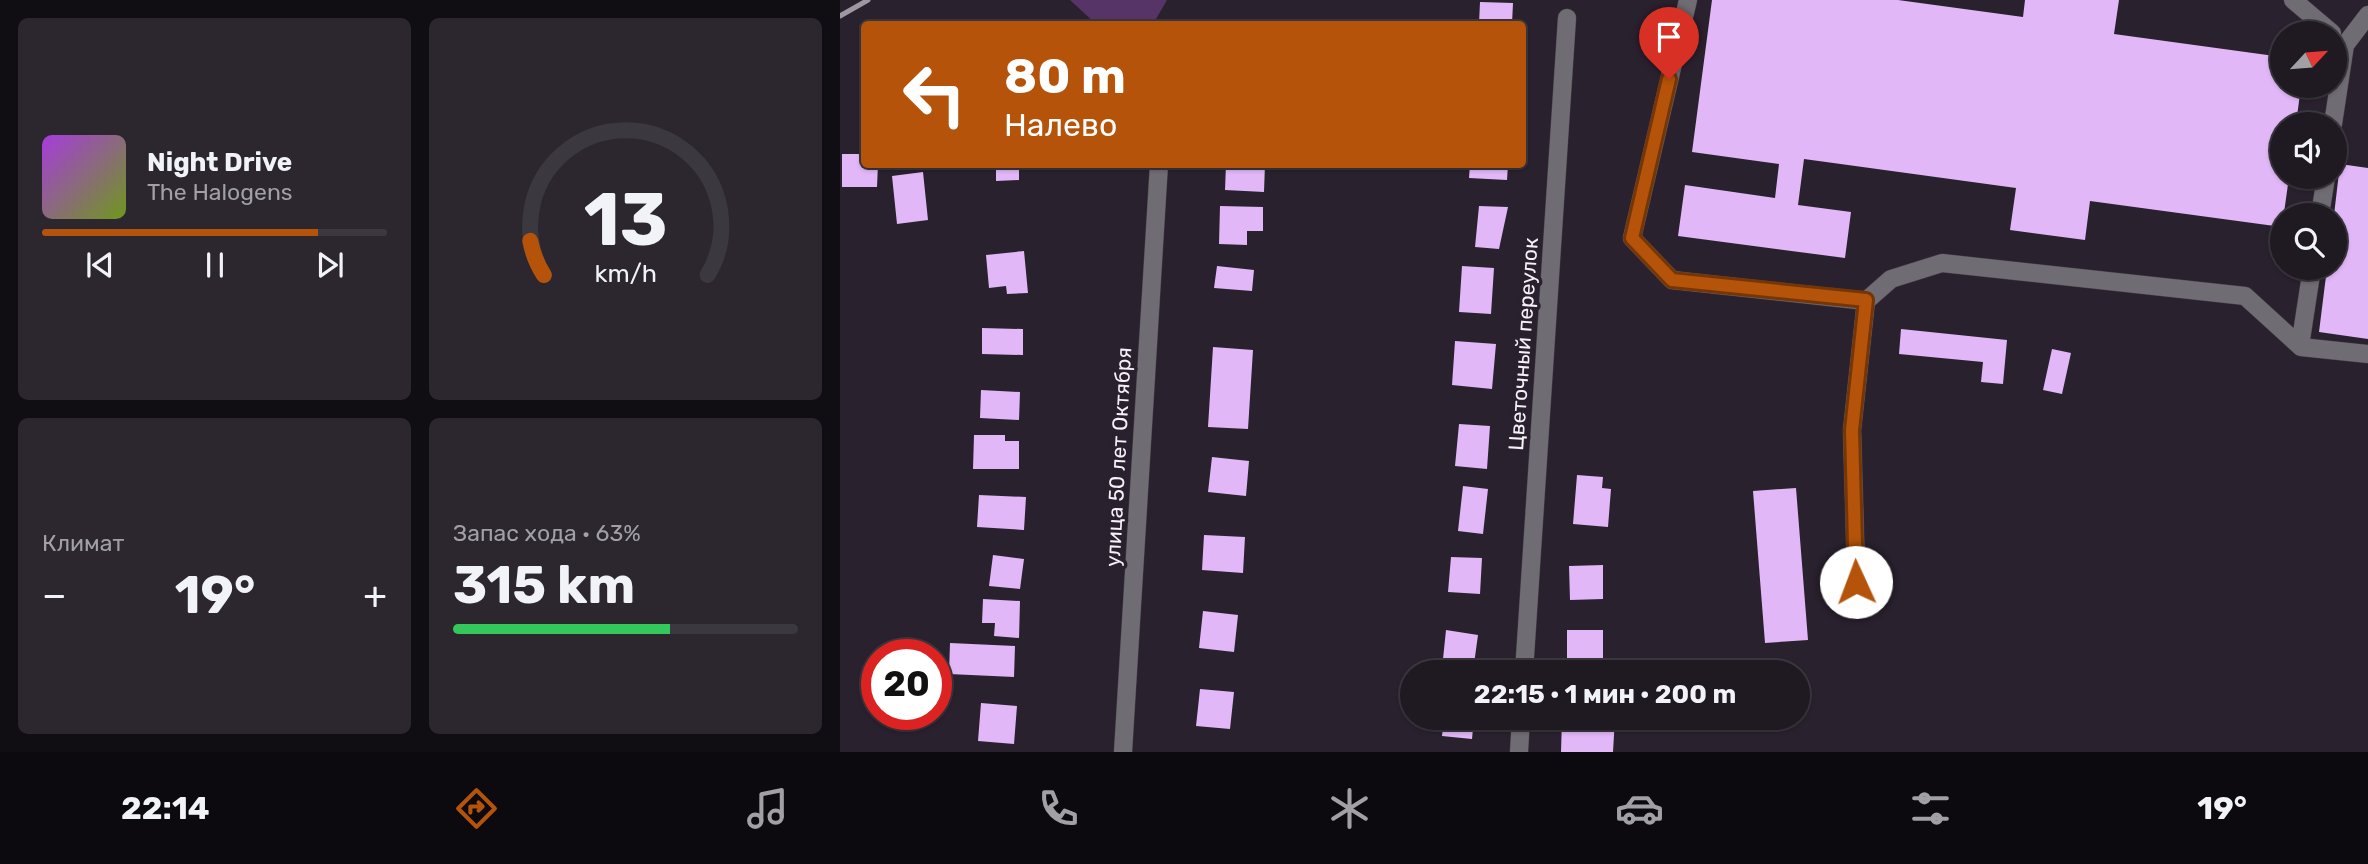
<!DOCTYPE html>
<html lang="ru">
<meta charset="utf-8">
<style>
body{margin:0;font-family:Rubik,sans-serif;background:#2c262f;color:#f1f3f6;height:100vh;display:flex;flex-direction:column;font-size:26px;white-space:nowrap}
*{box-sizing:border-box;margin:0}
p{font-size:23px;color:#a1a0a5}
.icon{flex:none;width:38px;height:38px;fill:none;stroke:currentColor;stroke-width:2;stroke-linecap:round;stroke-linejoin:round}
.map{position:relative;flex:1;overflow:hidden}
.sheet{display:flex;flex-direction:column;gap:18px;padding:18px;background:#110e13;width:840px}
.sheet>*{flex:none}
.guide{position:absolute;left:21px;top:21px;width:665px;height:147px;border-radius:7px;box-shadow:0 2px 5px #0004,0 0 0 2px #3c3840;background:#b45309;color:#fff;overflow:hidden}
.needle{width:46px;rotate:64deg}
.tools{position:absolute;left:1430px;top:21px;display:grid;gap:14px}
.tools a{display:grid;place-items:center;width:77px;height:77px;border-radius:50%;background:#1f1922;box-shadow:0 2px 5px #0004,0 0 0 2px #3c3840;font-size:35px}
.speed{position:absolute;left:21px;top:639px;display:flex;gap:14px;font-size:35px;font-weight:700;text-align:center}
.speed>*{display:grid;place-content:center;width:91px;height:91px;border-radius:50%;background:#1f1922;box-shadow:0 2px 5px #0004,0 0 0 2px #3c3840;line-height:1}
.speed .limit{border:10px solid #d22;background:#fff;color:#111}
.pin{position:absolute;display:grid;place-items:center;width:60px;height:60px;color:#fff;margin:-72px -30px;border-radius:50% 50% 50% 0;rotate:-45deg;box-shadow:0 0 7px #0007}
.pin .icon{rotate:45deg}
.me{position:absolute;width:77px;margin:-38px;rotate:358deg;stroke-linejoin:round;filter:drop-shadow(0 0 5px #0008)}
.turn{display:flex;align-items:center;gap:24px;height:147px;padding:0 28px;font-size:32px}
.turn .icon{width:91px;height:91px;stroke-width:2.5}
.turn b{display:block;font-size:49px;line-height:60px}
.big{font-size:52px;font-weight:700;line-height:1.1}
.sheet .card{flex:1;display:flex;flex-direction:column;justify-content:center;gap:10px;min-width:0;padding:0 24px;border-radius:10px;background:#2c262f}
.sheet .dial{align-items:center;gap:0}
.dial svg{height:182px;overflow:visible;fill:none;stroke:#3c3840;stroke-width:7;stroke-linecap:round;text-anchor:middle}
.dial text{fill:#f1f3f6;stroke:none}
.song{display:flex;align-items:center;gap:21px}
.cover{width:84px;height:84px;border-radius:10px;background:linear-gradient(135deg,hsl(280 70% 55%),hsl(80 70% 35%))}
.played{height:7px;border-radius:4px;background:linear-gradient(90deg,#b45309 80%,#3c3840 80%)}
.keys{display:flex;justify-content:space-around;direction:ltr}
.heat{display:flex;justify-content:space-between;align-items:center;font-size:38px;direction:ltr}
.charge{height:10px;border-radius:5px;background:linear-gradient(90deg,#34c759 63%,#3c3840 0)}
.sheet .tiles{flex:1;display:grid;gap:18px;grid-template-columns:repeat(2,1fr)}
.trip{position:absolute;left:560px;top:660px;width:410px;height:70px;border-radius:35px;background:#1f1922;box-shadow:0 2px 5px #0004,0 0 0 2px #3c3840;font-weight:700;line-height:70px;text-align:center}
.dock{display:flex;height:112px;justify-content:space-around;align-items:center;background:#0c0a0e;color:#a1a0a5}
.dock .icon{width:49px;height:49px}
.dock .on{color:#b45309}
.dock b{font-size:32px;color:#f1f3f6}
main{display:flex;flex:1;min-height:0}
.map>svg:first-child{display:block}
.green{fill:#573468}
.building{fill:#e1b7f7}
.lines{fill:none;stroke-linecap:round;stroke-linejoin:round}
.minor-casing{stroke:#463e4a;stroke-width:19}
.minor{stroke:#706c73;stroke-width:18}
.rail{stroke:#9e97a2;stroke-width:5}
.route-casing{stroke:#753606;stroke-width:18}
.route{stroke:#b45309;stroke-width:12}
.labels{text-anchor:middle;dominant-baseline:central;stroke-width:7;stroke-linejoin:round;paint-order:stroke}
.street-label{font-size:21px;fill:#f6f0f9;stroke:#29212e}
</style>
<main>
<section class="sheet">
<div class="tiles">
<div class="card">
<div class="song"><i class="cover"></i><div><b>Night Drive</b><p>The Halogens</p></div></div>
<div class="played"></div>
<div class="keys"><svg class="icon" aria-label="previous" viewBox="0 0 24 24"><path d="M18 5L8 12l10 7zM5 5v14"/></svg><svg class="icon" aria-label="pause" viewBox="0 0 24 24"><path d="M8 5v14M16 5v14"/></svg><svg class="icon" aria-label="next" viewBox="0 0 24 24"><path d="M6 5l10 7-10 7zM19 5v14"/></svg></div>
</div>
<div class="card dial"><svg viewBox="0 0 100 80">
<path d="M14 69A42 42 0 1 1 86 69"/>
<path d="M14 69A42 42 0 0 1 8 54" stroke="#b45309"/>
<text x="50" y="56" font-size="32" font-weight="700">13</text>
<text x="50" y="72" font-size="11">km/h</text>
</svg></div>
<div class="card"><p>Климат</p>
<div class="heat"><a>−</a><b class="big">19°</b><a>+</a></div>
</div>
<div class="card"><p>Запас хода · 63%</p><b class="big">315 km</b><div class="charge"></div></div>
</div>
</section>
<div class="map">
<svg width="1528" height="752" viewBox="0 0 1528 752">
<rect width="100%" height="100%" fill="#29212e"/>
<!-- green -->
<path class="green" d="M230 0H327L313 24H256Z"/>
<!-- building -->
<path class="building" d="M872 0H1058L1183 17 1185 0H1279L1274 34 1442 57V86H1461L1456 124H1442V177H1449L1442 227 1250 201 1245 240 1170 230 1176 188 964 159 958 205 1011 212 1005 258 838 236 845 185 935 198 939 164 852 152Z
M640 2 673 3 672 24H639Z
M2 154H24V164H38L37 187H2Z
M156 164H179V180L156 181Z
M386 164H425L424 192 385 190Z
M630 164H668L667 180 629 178Z
M1500 164 1528 168V339L1479 332 1487 268H1494V215Z
M83 172 88 220 57 224 52 176Z
M380 206 423 207V231H407V245L379 244Z
M639 206 668 207 659 249 635 247Z
M184 251 188 293 167 294 166 286 149 288 146 255Z
M377 266 414 270 412 291 374 288Z
M622 266 654 268 651 314 619 312Z
M142 328 183 329V355L142 354Z
M1061 329 1167 340 1163 384 1141 382 1143 362 1059 354Z
M615 341 656 344 652 389 612 385Z
M373 347 413 350 408 429 368 427Z
M1212 349 1231 353 1222 394 1203 390Z
M141 390 180 392 179 420 140 418Z
M619 424 650 426 647 469 615 466Z
M134 435H165V441H179V469H133Z
M372 457 409 461 406 496 368 492Z
M737 475 763 477 762 488 771 489 768 527 733 524Z
M623 486 648 489 643 534 618 531Z
M956 488 968 640 925 643 913 491Z
M139 495 186 497 184 530 137 527Z
M364 535 405 537 403 573 362 570Z
M153 555 184 559 180 589 149 586Z
M611 557 642 558 640 594 608 592Z
M763 565V599L730 600 729 566Z
M143 599 180 601 179 638 154 636 155 623H142Z
M363 611 398 615 394 652 359 648Z
M606 630 638 635 634 664 603 659Z
M727 630H763V666H727Z
M110 643 175 646 174 677 109 674Z
M360 689 394 692 390 729 356 726Z
M141 703 177 706 174 744 138 741Z
M604 718H634L632 739 602 736Z
M722 718H775L773 752H721Z"/>
<g class="lines">
<defs>
<path id="minor" d="M848 0 792 238 832 280 1026 301 1051 279 1102 263 1405 296 1461 347 1528 354
M1453 0 1492 33
M1493 124 1505 45 1528 15
M1480 215 1486 177
M1460 346 1472 268
M1017 607 1012 430 1026 301
M684 672 727 18
M283 752 319 164
M679 752 681 718"/>
</defs>
<!-- minor casing -->
<use href="#minor" class="minor-casing"/>
<!-- minor -->
<use href="#minor" class="minor"/>
<!-- rail -->
<path class="rail" d="M0 16 28 0"/>
</g>
<g class="lines">
<defs>
<path id="route" d="M829 79 792 238 832 280 1026 300 1012 430 1016 582"/>
</defs>
<!-- route casing -->
<use href="#route" class="route-casing"/>
<!-- route -->
<use href="#route" class="route"/>
</g>
<g class="labels">
<!-- street labels -->
<g class="street-label">
<text transform="translate(683 344) rotate(-86)">Цветочный переулок</text>
<text transform="translate(278 457) rotate(-87)">улица 50 лет Октября</text>
</g>
</g>
</svg>
<div class="tools">
<a><svg class="needle" viewBox="-14 -14 28 28"><path d="M0-13l5 13h-10z" fill="#e53935"/><path d="M0 13l5-13h-10z" fill="#a1a0a5"/></svg></a>
<a><svg class="icon" aria-label="sound" viewBox="0 0 24 24"><path d="M4 9h4l5-4v14l-5-4H4zM17 9q2 3 0 6"/></svg></a>
<a><svg class="icon" aria-label="search" viewBox="0 0 24 24"><circle cx="10" cy="10" r="6"/><path d="M15 15l6 6"/></svg></a>
</div>
<div class="speed"><div class="limit">20</div></div>
<div class="pin" style="left:829px;top:79px;background:#d93025"><svg class="icon" aria-label="arrive" viewBox="0 0 24 24"><path d="M6 21V4h12l-3 4 3 4H6"/></svg></div>
<svg class="me" style="left:1016px;top:582px" viewBox="-20 -20 40 40"><circle r="19" fill="#fff"/><path d="M0-13L10 11 0 6-10 11z" fill="#b45309"/></svg>
<div class="trip">22:15 · 1 мин · 200 m</div>
<div class="guide">
<div class="turn"><svg class="icon" aria-label="left" viewBox="0 0 24 24"><path d="M17 20v-9H6M10 6l-5 5 5 5"/></svg><div><b>80 m</b>Налево</div></div>
</div>
</div>
</main>
<nav class="dock">
<b>22:14</b>
<svg class="icon on" aria-label="directions" viewBox="0 0 24 24"><path d="M12 3l9 9-9 9-9-9zM9 14v-3h6M13 9l2 2-2 2"/></svg>
<svg class="icon" aria-label="music" viewBox="0 0 24 24"><path d="M9 18V5l10-2v13"/><circle cx="6" cy="18" r="3"/><circle cx="16" cy="16" r="3"/></svg>
<svg class="icon" aria-label="phone" viewBox="0 0 24 24"><path d="M5 4h4l2 5-3 2q2 4 5 5l2-3 5 2v4C11 20 4 13 5 4z"/></svg>
<svg class="icon" aria-label="climate" viewBox="0 0 24 24"><path d="M12 3v18M4 7l16 10M4 17L20 7"/></svg>
<svg class="icon" aria-label="car" viewBox="0 0 24 24"><path d="M5 17H2v-5l4-1 3-4h7l3 4 3 1v5h-3M9 17h6M6 11h13"/><circle cx="7" cy="17" r="2"/><circle cx="17" cy="17" r="2"/></svg>
<svg class="icon" aria-label="filters" viewBox="0 0 24 24"><path d="M4 7h16M4 17h16"/><circle cx="9" cy="7" r="2"/><circle cx="15" cy="17" r="2"/></svg>
<b>19°</b>
</nav>
